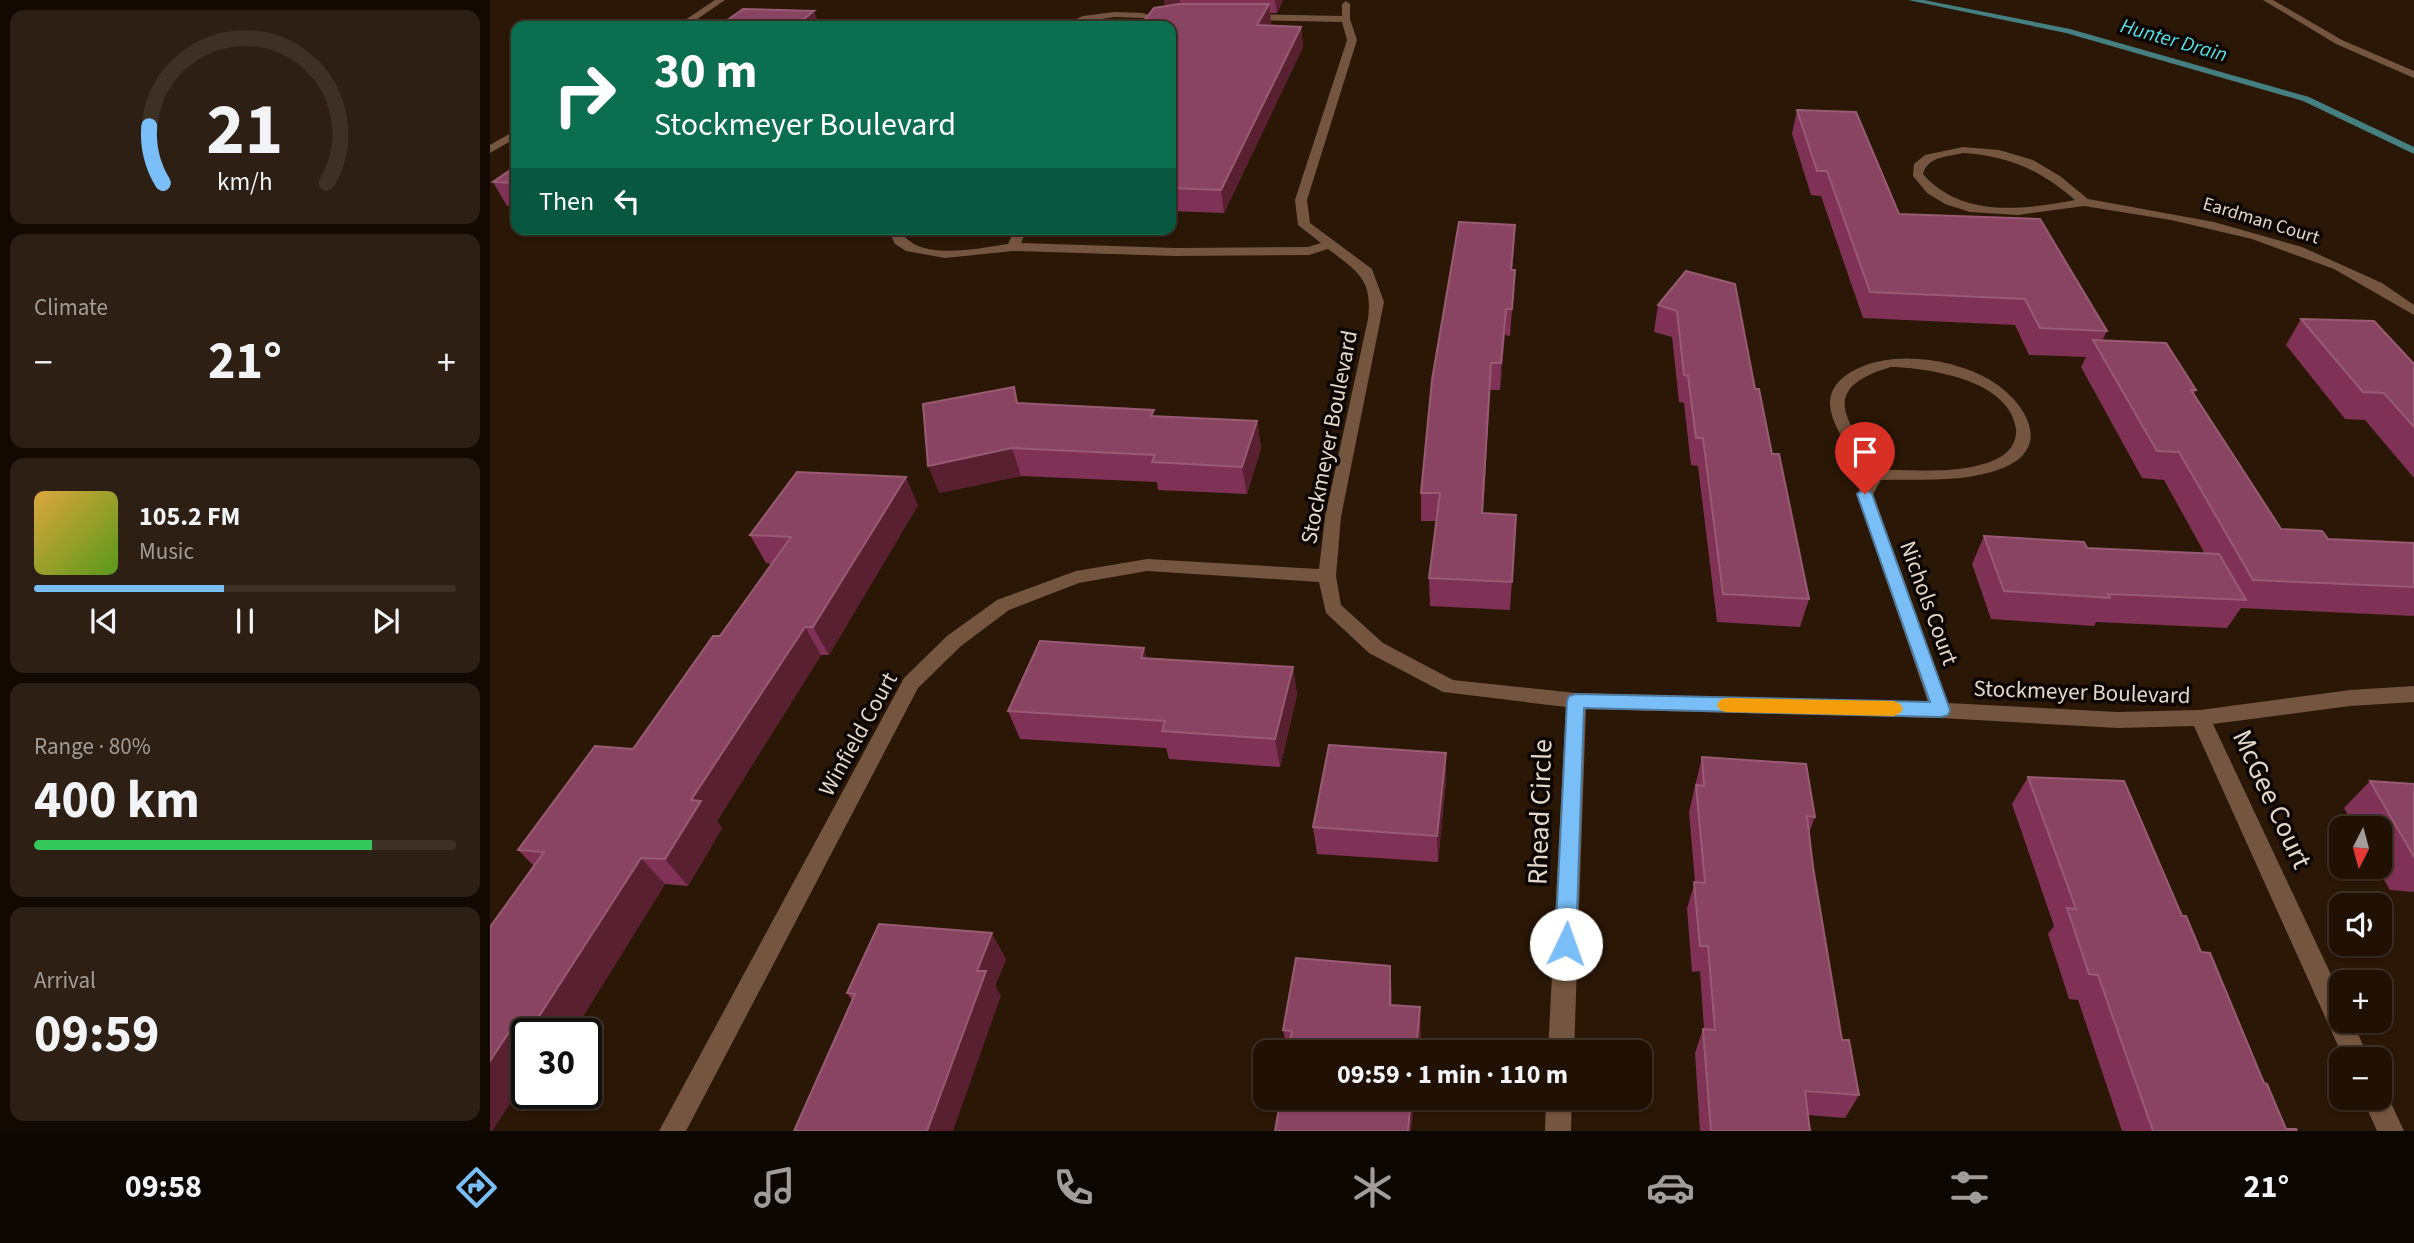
<!DOCTYPE html>
<meta charset="utf-8">
<style>
body{margin:0;font-family:"Source Sans 3",sans-serif;background:#2d1f13;color:#f1f3f6;height:100vh;display:flex;flex-direction:column;font-size:26px;white-space:nowrap}
*{box-sizing:border-box;margin:0}
p{font-size:23px;color:#a29d9a}
.icon{flex:none;width:38px;height:38px;fill:none;stroke:currentColor;stroke-width:2;stroke-linecap:round;stroke-linejoin:round}
.map{position:relative;flex:1;overflow:hidden}
.drawer{display:flex;flex-direction:column;gap:10px;padding:10px;background:#120902;width:490px}
.drawer>*{flex:none}
.hud{position:absolute;left:21px;top:21px;width:665px;height:214px;border-radius:14px;box-shadow:0 2px 5px #0004,0 0 0 2px #3d3126;background:#0b6e4f;color:#fff;overflow:hidden}
.needle{width:46px;rotate:186deg}
.tools{position:absolute;left:1839px;top:816px;display:grid;gap:14px}
.tools a{display:grid;place-items:center;width:63px;height:63px;border-radius:14px;background:#201104;box-shadow:0 2px 5px #0004,0 0 0 2px #3d3126;font-size:35px}
.speed{position:absolute;left:21px;top:1018px;display:flex;gap:14px;font-size:35px;font-weight:700;text-align:center}
.speed>*{display:grid;place-content:center;width:91px;height:91px;border-radius:50%;background:#201104;box-shadow:0 2px 5px #0004,0 0 0 2px #3d3126;line-height:1}
.speed .limit{border:4px solid #111;border-radius:10px;background:#fff;color:#111}
.pin{position:absolute;display:grid;place-items:center;width:60px;height:60px;color:#fff;margin:-72px -30px;border-radius:50% 50% 50% 0;rotate:-45deg;box-shadow:0 0 7px #0007}
.pin .icon{rotate:45deg}
.me{position:absolute;width:77px;margin:-38px;rotate:3deg;stroke-linejoin:round;filter:drop-shadow(0 0 5px #0008)}
.turn{display:flex;align-items:center;gap:24px;height:147px;padding:0 28px;font-size:32px}
.turn .icon{width:91px;height:91px;stroke-width:2.5}
.turn b{display:block;font-size:49px;line-height:60px}
.then{display:flex;align-items:center;height:66px;padding:0 28px;background:#0003;gap:14px;font-size:26px}
.big{font-size:52px;font-weight:700;line-height:1.1}
.drawer .widget{flex:1;display:flex;flex-direction:column;justify-content:center;gap:10px;min-width:0;padding:0 24px;border-radius:14px;background:#2d1f13}
.drawer .dial{align-items:center;gap:0}
.dial svg{height:182px;overflow:visible;fill:none;stroke:#3d3126;stroke-width:7;stroke-linecap:round;text-anchor:middle}
.dial text{fill:#f1f3f6;stroke:none}
.song{display:flex;align-items:center;gap:21px}
.cover{width:84px;height:84px;border-radius:10px;background:linear-gradient(135deg,hsl(40 70% 55%),hsl(90 70% 35%))}
.played{height:7px;border-radius:4px;background:linear-gradient(90deg,#7abef8 45%,#3d3126 45%)}
.keys{display:flex;justify-content:space-around;direction:ltr}
.heat{display:flex;justify-content:space-between;align-items:center;font-size:38px;direction:ltr}
.charge{height:10px;border-radius:5px;background:linear-gradient(90deg,#34c759 80%,#3d3126 0)}
.trip{position:absolute;left:763px;top:1040px;width:399px;height:70px;border-radius:14px;background:#201104;box-shadow:0 2px 5px #0004,0 0 0 2px #3d3126;font-weight:700;line-height:70px;text-align:center}
.menu{display:flex;height:112px;justify-content:space-around;align-items:center;background:#0d0702;color:#a29d9a}
.menu .icon{width:49px;height:49px}
.menu .on{color:#7abef8}
.menu b{font-size:32px;color:#f1f3f6}
main{display:flex;flex:1;min-height:0}
.map>svg:first-child{display:block}
.lines{fill:none;stroke-linecap:round;stroke-linejoin:round}
.stream{fill:#457f7f;fill-rule:evenodd}
.service{fill:#74553f;fill-rule:evenodd}
.minor{fill:#74553f;fill-rule:evenodd}
.wall{fill:#7f3255}
.shaded-wall{fill:#582030}
.building{fill:#894462;stroke:#975b72;stroke-width:2}
.route{fill:#7abef8;stroke:#4f7ca1;stroke-width:2}
.slow{fill:#f59e0b}
.labels{text-anchor:middle;dominant-baseline:central;stroke-width:7;stroke-linejoin:round;paint-order:stroke}
.far-street-label{font-size:19px;fill:#e3d6cb;stroke:#0c0501}
.far-water-label{font-size:21px;font-style:italic;fill:#54e1ea;stroke:#0c0501}
.street-label{font-size:23px;fill:#e3d6cb;stroke:#0c0501}
.near-street-label{font-size:28px;fill:#e3d6cb;stroke:#0c0501}
</style>
<main>
<section class="drawer">
<div class="widget dial"><svg viewBox="0 0 100 80">
<path d="M14 69A42 42 0 1 1 86 69"/>
<path d="M14 69A42 42 0 0 1 8 44" stroke="#7abef8"/>
<text x="50" y="56" font-size="32" font-weight="700">21</text>
<text x="50" y="72" font-size="11">km/h</text>
</svg></div>
<div class="widget"><p>Climate</p>
<div class="heat"><a>−</a><b class="big">21°</b><a>+</a></div>
</div>
<div class="widget">
<div class="song"><i class="cover"></i><div><b>105.2 FM</b><p>Music</p></div></div>
<div class="played"></div>
<div class="keys"><svg class="icon" aria-label="previous" viewBox="0 0 24 24"><path d="M18 5L8 12l10 7zM5 5v14"/></svg><svg class="icon" aria-label="pause" viewBox="0 0 24 24"><path d="M8 5v14M16 5v14"/></svg><svg class="icon" aria-label="next" viewBox="0 0 24 24"><path d="M6 5l10 7-10 7zM19 5v14"/></svg></div>
</div>
<div class="widget"><p>Range · 80%</p><b class="big">400 km</b><div class="charge"></div></div>
<div class="widget"><p>Arrival</p><b class="big">09:59</b></div>
</section>
<div class="map">
<svg width="1924" height="1131" viewBox="0 0 1924 1131">
<rect width="100%" height="100%" fill="#2a1706"/>
<g class="lines">
<!-- stream -->
<path class="stream" d="M1418 0H1434L1580 29 1819 97 1924 147V154L1813 101 1576 33Z"/>
<!-- service -->
<path class="service" d="M624 12 653 13 679 22 674 25 653 18 624 17 570 26 593 16Z"/>
<!-- minor -->
<path class="minor" d="M225 0H235L197 26H186Z
M1773 0H1783L1852 40 1924 71V78L1846 44Z
M856 1 860 4V19L867 40 817 200 820 223 882 269 894 302 851 517 846 576 851 605 893 643 963 680 1086 693 1438 702 1367 494 1378 475C1365 455 1342 430 1340 405 1339 390 1349 379 1361 372 1400 349 1462 358 1500 380 1534 400 1565 447 1513 468 1476 483 1430 479 1391 480L1383 494 1458 703 1628 712 1710 710 1860 690 1924 686V702L1860 706 1723 724 1852 998V1020H1862L1879 1059H1854L1704 726 1628 728 1451 718 1096 709 1084 1052H1058L1076 707 953 692 879 653 836 613 829 582 657 571 589 583 519 610 471 646 428 688 196 1131H169L414 678 457 636 507 600 586 571 657 559 829 569 835 517 878 319C883 279 867 271 838 249L819 255 686 256 523 251 455 258 416 251 405 244 398 229H410C425 263 488 248 518 244L525 229H537L531 243 686 248 818 247 831 243 808 225 805 200 857 40 852 22 758 20 754 17 758 14 852 16V4ZM1401 367C1439 368 1520 380 1526 429 1527 440 1521 450 1512 456 1478 476 1428 469 1391 470 1358 423 1325 389 1401 367Z
M26 130V138L0 153V145Z
M1473 147 1509 150 1543 160 1570 176 1598 199 1724 222 1812 247 1892 283 1924 305V315L1844 269 1762 239 1681 220 1594 206 1528 215 1480 212 1455 204 1437 193 1423 176 1424 164 1435 155ZM1473 153C1518 156 1551 170 1585 200 1533 210 1471 218 1433 174 1438 156 1457 157 1473 153Z
M1890 1086 1894 1088 1914 1131H1887L1872 1097H1890Z
M1056 1097H1082L1081 1131H1055Z"/>
</g>
<!-- wall -->
<path class="wall" d="M674 0H793L787 13H780L781 24 780 26 811 27 813 47 734 213 681 211V26Z
M1307 110 1409 214 1617 331 1612 341 1706 390 1704 394 1791 529 1838 539 1924 543V616L1751 608 1737 628 1606 622 1604 626 1501 619 1482 564 1494 536 1597 548 1715 554 1674 480 1652 478 1591 367 1596 357 1539 355 1525 325 1373 318 1331 196 1321 195 1302 134Z
M26 166V206H17L3 182Z
M1024 250 1022 270H1025L1020 336 1015 335 1010 390H1000L993 513 1026 515 1020 610 940 606 939 578 946 521H931V493Z
M1196 271 1265 389 1319 599 1310 627 1227 622 1208 466 1201 465 1194 403 1189 402 1182 337 1164 332 1168 305Z
M1811 319 1924 364V478L1875 420 1855 419 1796 345Z
M530 404 665 416 767 421 771 448 757 494 668 490 667 482 531 476 449 493Z
M428 505 339 655H331L227 821 232 828 198 886 175 884 82 1034H37V1077L2 1131H0L44 866 28 850 143 749 230 636 282 564 276 563 260 535Z
M657 658 803 667 807 695 790 767 679 759 676 748 530 739 518 711Z
M956 753V781L948 862 827 854 823 827Z
M1212 757 1325 817 1319 833 1323 867 1352 1040 1369 1095 1355 1118 1318 1115 1320 1131H1210L1205 1053 1213 1029H1214L1210 971 1202 972 1197 908 1205 882 1199 812Z
M1538 777 1692 916 1796 1129 1807 1131H1632L1588 1000 1579 999 1558 934 1564 926 1522 804Z
M1880 781 1924 784V892L1900 890 1886 866H1890V828H1865L1854 808Z
M516 959 505 986 511 996 362 1000 357 993Z
M902 991V1005L931 1032 929 1052H798L793 1030Z"/>
<!-- shaded-wall -->
<path class="shaded-wall" d="M674 0H690L692 12 677 16Z
M785 0H793L787 13Z
M779 4 781 24 769 46 767 25Z
M324 11 330 26H305Z
M811 27 813 47 734 213 731 190Z
M1025 225 1024 250 1020 296 1021 270Z
M1016 309 1015 335 1010 390 1011 363Z
M1001 363 1000 390 991 541 992 513Z
M767 421 771 448 757 494 752 467Z
M522 448 531 476 449 493 438 466Z
M416 477 428 505 339 655 323 627Z
M315 627 331 655 227 821 232 828 198 886 175 859 201 800Z
M654 648 662 676 651 658Z
M803 667 807 695 790 767 785 739Z
M956 753V781L948 862 947 836Z
M151 858 175 884 82 1034H61L46 1021Z
M502 933 516 959 505 986 511 996 463 1131H437L487 971Z
M900 966 902 991V1030L900 1005Z
M930 1007 931 1032 929 1052H926Z
M27 1020 45 1034H37V1077L2 1131H0V1061Z
M921 1097H925L921 1131H918Z"/>
<!-- building -->
<path class="building" d="M689 4H779L767 25 811 27 731 190 681 188V26H650L664 8Z
M253 9 324 11 305 26H229Z
M1307 110 1366 112 1409 214 1550 219 1617 331 1550 328 1535 299 1380 292 1337 171H1327Z
M26 166V183L3 182Z
M969 222 1025 225 1021 270H1025L1022 309H1016L1011 363H1001L992 513 1026 515 1022 582 939 578 950 493H931L942 380Z
M1196 271 1245 284 1265 389H1269L1282 454H1289L1319 599 1233 594 1213 438H1206L1198 376 1194 375 1187 311 1168 305Z
M1811 319 1884 321 1924 364V427L1894 393 1873 392Z
M1603 340 1676 343 1706 390H1701L1791 529 1832 531 1838 539 1924 543V587L1763 580 1689 452 1667 451Z
M524 387 527 403 664 410 661 416 767 421 752 467 662 462 665 455 522 448 438 466 433 404Z
M307 472 416 477 323 627H315L201 800 211 801 175 859 151 858 46 1021 27 1020 0 1061V927L54 852 28 850 105 746 143 749 223 636H230L301 537 260 535Z
M1494 536 1594 542 1597 548 1729 554 1756 600 1618 594 1620 598 1514 591Z
M550 641 654 648 651 658 803 667 785 739 672 731 675 721 518 711Z
M839 745 956 753 947 836 823 827Z
M1212 757 1316 764 1325 817 1317 816 1323 867 1352 1040H1359L1369 1095 1315 1091 1320 1131H1221L1213 1029 1225 1030 1218 946H1210L1204 882 1215 883 1206 785 1214 786Z
M1538 777 1634 781 1692 916H1696L1711 952 1720 953 1774 1083 1777 1084 1796 1129H1806L1807 1131H1663L1608 975 1599 974 1577 908 1586 909Z
M1880 781 1924 784V857Z
M389 924 502 933 487 971H496L437 1131H304L365 994 357 993Z
M806 958 900 966V1005L930 1007 926 1052H798L802 1031 793 1030Z
M791 1097H921L918 1131H785Z"/>
<!-- route -->
<path class="route" d="M1375 489 1382 494 1460 710 1458 715 1451 717 1094 708 1086 944 1083 951 1076 954 1068 951 1065 944 1077 701 1079 696 1086 694 1440 702 1367 494Z"/>
<!-- slow -->
<path class="slow" d="M1236 698 1404 701 1410 704 1413 709 1410 713 1404 716 1236 712 1230 710 1227 705 1230 700Z"/>
<g class="labels">
<!-- far-street labels -->
<g class="far-street-label">
<text transform="translate(1771 221) rotate(17)">Eardman Court</text>
</g>
<!-- far-water labels -->
<g class="far-water-label">
<text transform="translate(1684 40) rotate(16)">Hunter Drain</text>
</g>
<!-- street labels -->
<g class="street-label">
<text transform="translate(839 437) rotate(-79)">Stockmeyer Boulevard</text>
<text transform="translate(1439 603) rotate(70)">Nichols Court</text>
<text transform="translate(1592 692) rotate(2)">Stockmeyer Boulevard</text>
<text transform="translate(368 734) rotate(-61)">Winfield Court</text>
</g>
<!-- near-street labels -->
<g class="near-street-label">
<text transform="translate(1782 799) rotate(65)">McGee Court</text>
<text transform="translate(1050 812) rotate(-88)">Rhead Circle</text>
</g>
</g>
</svg>
<div class="tools">
<a><svg class="needle" viewBox="-14 -14 28 28"><path d="M0-13l5 13h-10z" fill="#e53935"/><path d="M0 13l5-13h-10z" fill="#a29d9a"/></svg></a>
<a><svg class="icon" aria-label="sound" viewBox="0 0 24 24"><path d="M4 9h4l5-4v14l-5-4H4zM17 9q2 3 0 6"/></svg></a>
<a>+</a>
<a>−</a>
</div>
<div class="speed"><div class="limit">30</div></div>
<div class="pin" style="left:1375px;top:494px;background:#d93025"><svg class="icon" aria-label="arrive" viewBox="0 0 24 24"><path d="M6 21V4h12l-3 4 3 4H6"/></svg></div>
<svg class="me" style="left:1076px;top:944px" viewBox="-20 -20 40 40"><circle r="19" fill="#fff"/><path d="M0-13L10 11 0 6-10 11z" fill="#7abef8"/></svg>
<div class="trip">09:59 · 1 min · 110 m</div>
<div class="hud">
<div class="turn"><svg class="icon" aria-label="right" viewBox="0 0 24 24"><path d="M7 20v-9h11M14 6l5 5-5 5"/></svg><div><b>30 m</b>Stockmeyer Boulevard</div></div>
<div class="then">Then<svg class="icon" aria-label="left" viewBox="0 0 24 24"><path d="M17 20v-9H6M10 6l-5 5 5 5"/></svg></div>
</div>
</div>
</main>
<nav class="menu">
<b>09:58</b>
<svg class="icon on" aria-label="directions" viewBox="0 0 24 24"><path d="M12 3l9 9-9 9-9-9zM9 14v-3h6M13 9l2 2-2 2"/></svg>
<svg class="icon" aria-label="music" viewBox="0 0 24 24"><path d="M9 18V5l10-2v13"/><circle cx="6" cy="18" r="3"/><circle cx="16" cy="16" r="3"/></svg>
<svg class="icon" aria-label="phone" viewBox="0 0 24 24"><path d="M5 4h4l2 5-3 2q2 4 5 5l2-3 5 2v4C11 20 4 13 5 4z"/></svg>
<svg class="icon" aria-label="climate" viewBox="0 0 24 24"><path d="M12 3v18M4 7l16 10M4 17L20 7"/></svg>
<svg class="icon" aria-label="car" viewBox="0 0 24 24"><path d="M5 17H2v-5l4-1 3-4h7l3 4 3 1v5h-3M9 17h6M6 11h13"/><circle cx="7" cy="17" r="2"/><circle cx="17" cy="17" r="2"/></svg>
<svg class="icon" aria-label="filters" viewBox="0 0 24 24"><path d="M4 7h16M4 17h16"/><circle cx="9" cy="7" r="2"/><circle cx="15" cy="17" r="2"/></svg>
<b>21°</b>
</nav>
